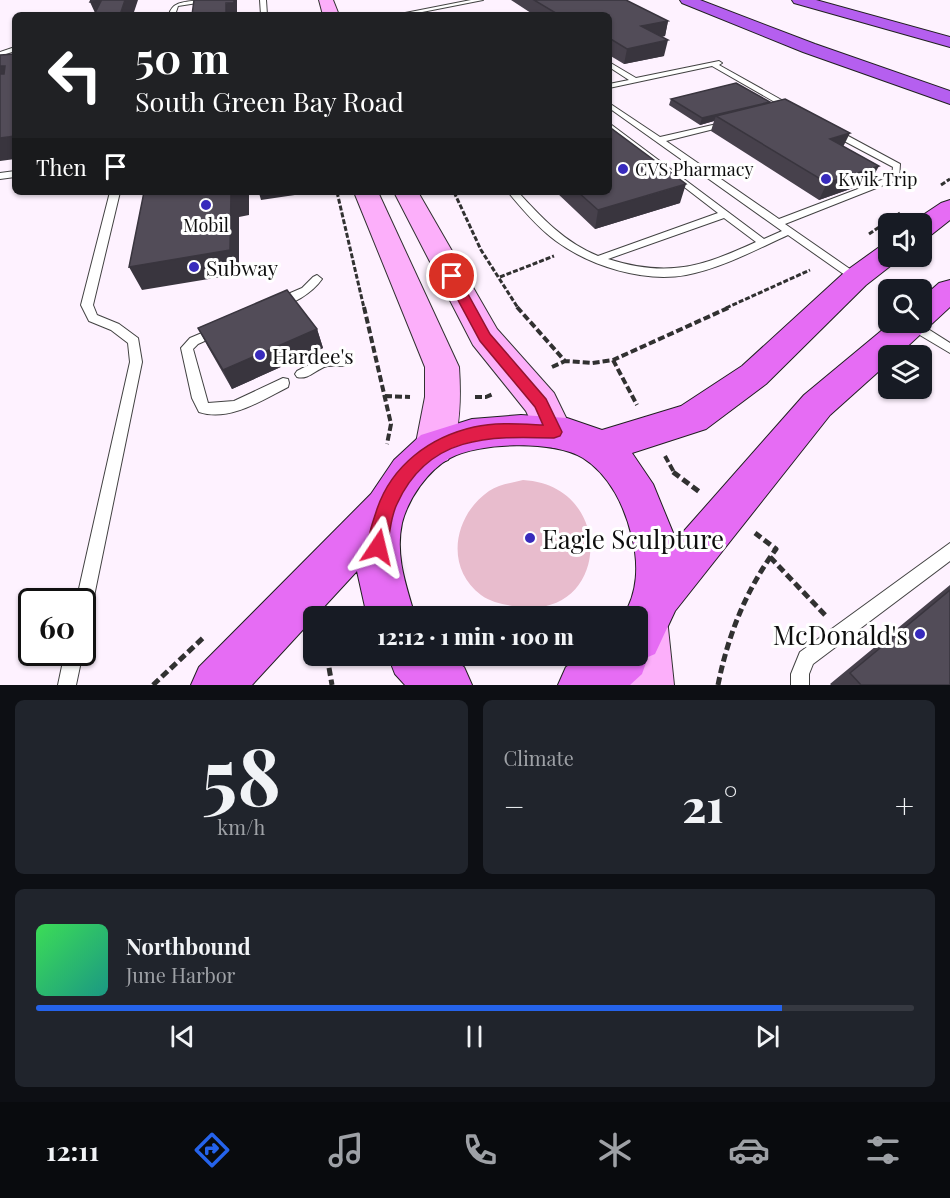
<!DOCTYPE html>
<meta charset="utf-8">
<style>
body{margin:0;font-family:"Playfair Display",serif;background:#20242c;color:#f1f3f6;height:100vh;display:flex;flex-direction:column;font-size:22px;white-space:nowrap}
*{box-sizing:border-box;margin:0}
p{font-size:20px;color:#9ea1a6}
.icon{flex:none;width:33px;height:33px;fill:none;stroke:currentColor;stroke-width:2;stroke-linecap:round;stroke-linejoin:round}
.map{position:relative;height:685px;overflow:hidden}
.details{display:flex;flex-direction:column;gap:15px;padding:15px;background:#0d0f14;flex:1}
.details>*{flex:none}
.top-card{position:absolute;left:12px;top:12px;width:600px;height:183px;border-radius:9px;box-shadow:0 2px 4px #0004;background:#202124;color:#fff;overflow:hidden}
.controls{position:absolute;left:878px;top:213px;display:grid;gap:12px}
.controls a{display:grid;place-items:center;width:54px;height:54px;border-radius:9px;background:#171b24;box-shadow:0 2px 4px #0004;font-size:30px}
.speed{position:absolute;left:18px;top:588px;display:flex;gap:12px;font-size:30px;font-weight:700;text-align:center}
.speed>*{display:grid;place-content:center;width:78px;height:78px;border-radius:50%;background:#171b24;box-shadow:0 2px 4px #0004;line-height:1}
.speed .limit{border:3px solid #111;border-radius:9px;background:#fff;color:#111}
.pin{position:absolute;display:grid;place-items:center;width:51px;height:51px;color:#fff;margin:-26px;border:3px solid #fff;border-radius:50%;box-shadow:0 2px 6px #0007}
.me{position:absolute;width:66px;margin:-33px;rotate:10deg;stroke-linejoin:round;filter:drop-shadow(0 0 4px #0008)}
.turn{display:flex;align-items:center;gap:21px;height:126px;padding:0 24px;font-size:27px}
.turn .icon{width:78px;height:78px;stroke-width:2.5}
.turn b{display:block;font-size:42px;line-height:51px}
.then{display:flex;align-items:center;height:57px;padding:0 24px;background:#0003;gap:12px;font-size:22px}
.big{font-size:45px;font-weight:800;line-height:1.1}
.details .widget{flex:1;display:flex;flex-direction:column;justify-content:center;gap:9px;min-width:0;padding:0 21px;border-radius:9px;background:#20242c}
.details .dial{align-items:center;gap:0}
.dial b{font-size:78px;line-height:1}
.song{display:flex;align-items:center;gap:18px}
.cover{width:72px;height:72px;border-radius:9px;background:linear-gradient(135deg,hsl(130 70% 55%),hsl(170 70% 35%))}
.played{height:6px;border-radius:3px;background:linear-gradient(90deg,#2563eb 85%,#363941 85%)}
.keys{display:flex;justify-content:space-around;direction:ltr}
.heat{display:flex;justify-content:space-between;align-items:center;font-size:33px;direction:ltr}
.details .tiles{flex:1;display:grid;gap:15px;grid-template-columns:1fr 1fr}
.widget:last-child{grid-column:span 2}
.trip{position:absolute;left:303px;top:606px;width:345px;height:60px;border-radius:9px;background:#171b24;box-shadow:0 2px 4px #0004;font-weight:800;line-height:60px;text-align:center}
.menu{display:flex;height:96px;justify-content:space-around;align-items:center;background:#090b0e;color:#9ea1a6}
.menu .icon{width:42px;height:42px}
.menu .active{color:#2563eb}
.menu b{font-size:27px;color:#f1f3f6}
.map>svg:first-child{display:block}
.green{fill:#e8bccd}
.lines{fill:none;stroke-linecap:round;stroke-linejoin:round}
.service-casing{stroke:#424242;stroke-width:2}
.secondary-casing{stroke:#313131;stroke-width:2}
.primary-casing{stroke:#202020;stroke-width:2}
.motorway-casing{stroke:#202020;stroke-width:2}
.path-far2{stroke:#313131;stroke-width:3;stroke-dasharray:5 2;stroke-linecap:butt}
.path-far1{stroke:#313131;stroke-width:4;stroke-dasharray:7 3;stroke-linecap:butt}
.path{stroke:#313131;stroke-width:5;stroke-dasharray:8 4;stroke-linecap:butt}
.service{fill:#fff;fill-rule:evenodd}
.secondary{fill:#fcaffa;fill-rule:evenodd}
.primary{fill:#e66cf4;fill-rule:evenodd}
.motorway{fill:#b55fef;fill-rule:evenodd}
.wall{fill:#47414c}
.shaded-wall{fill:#39353e}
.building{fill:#524c58;stroke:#39353e;stroke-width:1.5}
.route{fill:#e11d48;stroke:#92132f;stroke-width:1.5}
.poi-dot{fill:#382bbc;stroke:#fff;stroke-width:2}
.labels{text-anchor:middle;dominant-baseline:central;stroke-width:6;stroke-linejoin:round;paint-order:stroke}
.far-poi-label{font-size:18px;fill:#0f0f0f;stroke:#fff;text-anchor:start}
.poi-label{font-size:21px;fill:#0f0f0f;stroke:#fff;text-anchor:start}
.near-poi-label{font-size:26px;fill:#0f0f0f;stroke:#fff;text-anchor:start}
</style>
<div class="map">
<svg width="950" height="685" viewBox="0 0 950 685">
<rect width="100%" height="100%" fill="#fef2ff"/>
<!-- green -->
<path class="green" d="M523 480C616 485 611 619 519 607 506 605 492 603 481 595 444 567 454 515 489 491 499 484 512 483 523 480Z"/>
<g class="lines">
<defs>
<path id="service" d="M202 0 210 1 178 6 175 15H169C172 0 189 2 202 0Z
M260 0H266L267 15H261Z
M471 0H483L407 15H395Z
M15 47V51L0 56V52Z
M719 61 722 63 719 65 794 107 787 109 712 66 609 88V84L629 80 609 67V62L636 78Z
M609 103 660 137 730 121V125L666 141 779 219 892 176 893 167 831 134V130H837L900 164 899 179 785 224 860 276 861 278 860 280H852L788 235C755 250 722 268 686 275 644 283 590 266 556 241 538 228 522 209 508 192H518C542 218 564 242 598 256L718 213 609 129V123L764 239 782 231 609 108ZM724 218 756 242C701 267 668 278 608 259Z
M15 171V177L0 179V173Z
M110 192H120L93 305 97 315 119 324 138 338 142 362 91 611 88 617 82 619V602H76L130 362 128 343 111 330 89 321 81 305Z
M317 275 322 279C313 292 290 308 274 306L272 303 274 300 302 288 313 277Z
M908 322H917L950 343V353L908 328 906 325Z
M216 327 220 328 222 331 220 334 198 344 193 349 208 403 234 401 283 378 288 379 289 383 288 387C262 400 230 422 199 412L192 398 181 348 190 338Z
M326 356 349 359 351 362 349 365C341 368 332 364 324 367 315 371 307 380 297 377L295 374 297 371Z
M950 543V561L813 664 809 674V685H791V674L800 652Z
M82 651 83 652 76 685H58L65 652H82Z"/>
<path id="secondary" d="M319 0H333L339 15H323Z
M354 192H378L459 367C461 397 461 432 448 460L434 465 420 460 415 448 425 397V367Z
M394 192H418L497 329 554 393 573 432 567 443 554 448 541 443 526 411 473 345Z
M644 604 661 611 668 628 674 685H622L621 656H638V616H625L627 611Z"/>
<path id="primary" d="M950 200V220L931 235 921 237V224L911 223 941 203Z
M888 245V256H900L898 260 866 285 766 384 706 429 632 453 653 484 676 540 804 395 892 322H921V299L939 283 950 280V307L897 356H888V363L830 415 675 611 655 654 648 657 642 674 630 685H558L566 667 585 656H638V616H623C638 593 639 564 632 537 625 507 610 475 583 458 555 440 479 442 450 458 428 470 408 499 402 523 395 556 406 585 415 616H367L357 571 252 685H191L199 667 371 494 394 460 421 435 472 419 521 415 567 418 602 430 681 406 742 366 846 271 878 248Z
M388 656H446L464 667 472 685H405L395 674Z"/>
<path id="motorway" d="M680 0H700L815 44 950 91V104L803 52 682 3Z
M792 0H816L950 37V47L794 3Z"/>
</defs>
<!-- service casing -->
<use href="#service" class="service-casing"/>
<!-- secondary casing -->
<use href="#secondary" class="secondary-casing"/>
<!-- primary casing -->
<use href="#primary" class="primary-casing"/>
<!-- motorway casing -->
<use href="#motorway" class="motorway-casing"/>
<!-- path-far2 -->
<path class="path-far2" d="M941 185 950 179
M337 192 364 308
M454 192 481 250 518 308
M869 234 900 213
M500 277 554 256
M726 308 810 270"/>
<!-- path-far1 -->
<path class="path-far1" d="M364 307 391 424 387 444
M517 307 565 361 592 363 613 360 730 307
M613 360 637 405
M552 367 565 361
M385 396 410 397
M475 397H486L493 394
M665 456 675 474"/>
<!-- path -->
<path class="path" d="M673 472 701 493
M770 557 826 616
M327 656 332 685
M153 685 203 638
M718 685C728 635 746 590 776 549L755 533"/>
<!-- service -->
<use href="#service" class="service"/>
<!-- secondary -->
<use href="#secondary" class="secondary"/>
<!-- primary -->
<use href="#primary" class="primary"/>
<!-- motorway -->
<use href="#motorway" class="motorway"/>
</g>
<!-- wall -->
<path class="wall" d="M511 0H626L668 21 665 36 661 37 664 56 624 64 609 55V15H534Z
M671 99 770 103 843 146 870 182 819 200 711 131 714 121 700 125 669 105Z
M556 192H609L680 203 595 229Z
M198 328 317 329 323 348 232 389 208 347Z
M950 585V685H831L830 684Z"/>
<!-- shaded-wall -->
<path class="shaded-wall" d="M125 0H138L133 15H120Z
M234 0H237V13H229V15H201Z
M101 1 96 15 90 2Z
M668 21 665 36 638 41 641 26Z
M668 40 664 56 624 64 627 49Z
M0 66H5L15 83 0 87Z
M770 102 768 108 716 116 714 121 700 125 702 118Z
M850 133 842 149 830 139Z
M15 136V159L0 161V138Z
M879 166 870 182 819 200 827 183Z
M686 184 680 203 595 229 598 210Z
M241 192H249V215L239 217V274L142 290 129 267 231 194Z
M268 192H315L261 200 259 193Z
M317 329 323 348 232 389 223 370Z"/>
<!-- building -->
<path class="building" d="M91 0H125L120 15H94L101 1 90 2Z
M194 0H234V3H226V13L192 15Z
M534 0H626L668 21 641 26 668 40 627 49 609 38V15H559Z
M15 54V136L0 138V74H4L5 66H0V55Z
M736 83 770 102 702 118 671 99Z
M785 99 850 133 830 139 879 166 827 183 716 116Z
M609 128 612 129 686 184 598 210 578 192H609Z
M144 192H241L231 194 230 250 129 267Z
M287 290 317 329 223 370 198 328Z
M950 590V685H861L850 673Z"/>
<!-- route -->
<path class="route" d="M452 272 458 276 490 334 546 399 562 432 560 436 554 438C489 436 428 435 397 504 389 520 391 538 384 553L378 555 371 553C365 539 373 523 377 509 392 465 430 437 474 427 496 422 521 424 543 425L535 407 480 341 445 276Z"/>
<!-- markers -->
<g class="poi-dot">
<circle cx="623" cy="169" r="6"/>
<circle cx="826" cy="179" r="6"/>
<circle cx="206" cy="205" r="6"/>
<circle cx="194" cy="267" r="6"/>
<circle cx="260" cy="355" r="6"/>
<circle cx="530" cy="538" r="6"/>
<circle cx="920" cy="634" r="6"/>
</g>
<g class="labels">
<!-- far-poi labels -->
<g class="far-poi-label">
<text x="635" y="169">CVS Pharmacy</text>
<text x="838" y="179">Kwik Trip</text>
<text x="206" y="225" text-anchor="middle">Mobil</text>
</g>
<!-- poi labels -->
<g class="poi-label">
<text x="206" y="267">Subway</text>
<text x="272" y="355">Hardee's</text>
</g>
<!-- near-poi labels -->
<g class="near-poi-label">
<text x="542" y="538">Eagle Sculpture</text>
<text x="908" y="634" text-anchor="end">McDonald's</text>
</g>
</g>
</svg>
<div class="controls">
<a><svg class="icon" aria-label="sound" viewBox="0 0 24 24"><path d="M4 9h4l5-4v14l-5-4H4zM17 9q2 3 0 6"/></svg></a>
<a><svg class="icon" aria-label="search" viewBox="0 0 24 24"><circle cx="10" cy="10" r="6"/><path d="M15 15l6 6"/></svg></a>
<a><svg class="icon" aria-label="layers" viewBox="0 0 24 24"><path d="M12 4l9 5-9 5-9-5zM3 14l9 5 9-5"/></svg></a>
</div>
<div class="speed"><div class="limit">60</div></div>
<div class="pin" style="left:452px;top:276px;background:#d93025"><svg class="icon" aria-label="arrive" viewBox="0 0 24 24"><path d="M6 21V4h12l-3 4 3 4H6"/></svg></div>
<svg class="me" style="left:378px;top:547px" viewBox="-20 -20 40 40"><path d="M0-17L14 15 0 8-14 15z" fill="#e11d48" stroke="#fff" stroke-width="4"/></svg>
<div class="trip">12:12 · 1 min · 100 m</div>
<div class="top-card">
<div class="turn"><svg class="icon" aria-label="left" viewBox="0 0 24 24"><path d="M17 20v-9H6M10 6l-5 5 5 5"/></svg><div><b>50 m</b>South Green Bay Road</div></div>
<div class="then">Then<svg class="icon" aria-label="arrive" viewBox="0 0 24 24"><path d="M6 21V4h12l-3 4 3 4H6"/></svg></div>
</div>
</div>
<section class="details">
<div class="tiles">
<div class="widget dial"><b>58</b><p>km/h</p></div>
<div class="widget"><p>Climate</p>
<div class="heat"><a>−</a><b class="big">21°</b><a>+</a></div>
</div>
<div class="widget">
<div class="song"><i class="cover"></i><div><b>Northbound</b><p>June Harbor</p></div></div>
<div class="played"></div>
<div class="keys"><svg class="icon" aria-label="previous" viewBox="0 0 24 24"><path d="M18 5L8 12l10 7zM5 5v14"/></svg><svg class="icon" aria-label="pause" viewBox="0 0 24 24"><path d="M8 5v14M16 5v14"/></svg><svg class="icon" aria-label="next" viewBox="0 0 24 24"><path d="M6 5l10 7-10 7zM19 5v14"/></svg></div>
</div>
</div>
</section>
<nav class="menu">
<b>12:11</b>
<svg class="icon active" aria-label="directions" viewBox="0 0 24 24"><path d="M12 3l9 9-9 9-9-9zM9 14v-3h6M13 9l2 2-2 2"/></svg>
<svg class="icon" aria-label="music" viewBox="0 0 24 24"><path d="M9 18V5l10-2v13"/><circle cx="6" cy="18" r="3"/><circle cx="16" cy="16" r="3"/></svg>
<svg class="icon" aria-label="phone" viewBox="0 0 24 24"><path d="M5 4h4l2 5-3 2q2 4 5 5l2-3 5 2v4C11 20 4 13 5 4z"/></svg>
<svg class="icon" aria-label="climate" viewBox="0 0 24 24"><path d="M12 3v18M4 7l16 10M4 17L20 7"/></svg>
<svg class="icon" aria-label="car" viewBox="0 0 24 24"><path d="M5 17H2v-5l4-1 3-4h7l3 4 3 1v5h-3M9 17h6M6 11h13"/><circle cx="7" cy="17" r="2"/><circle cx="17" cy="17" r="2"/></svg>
<svg class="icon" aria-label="filters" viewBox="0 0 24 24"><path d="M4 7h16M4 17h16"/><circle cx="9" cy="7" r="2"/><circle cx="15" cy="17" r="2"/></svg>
</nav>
